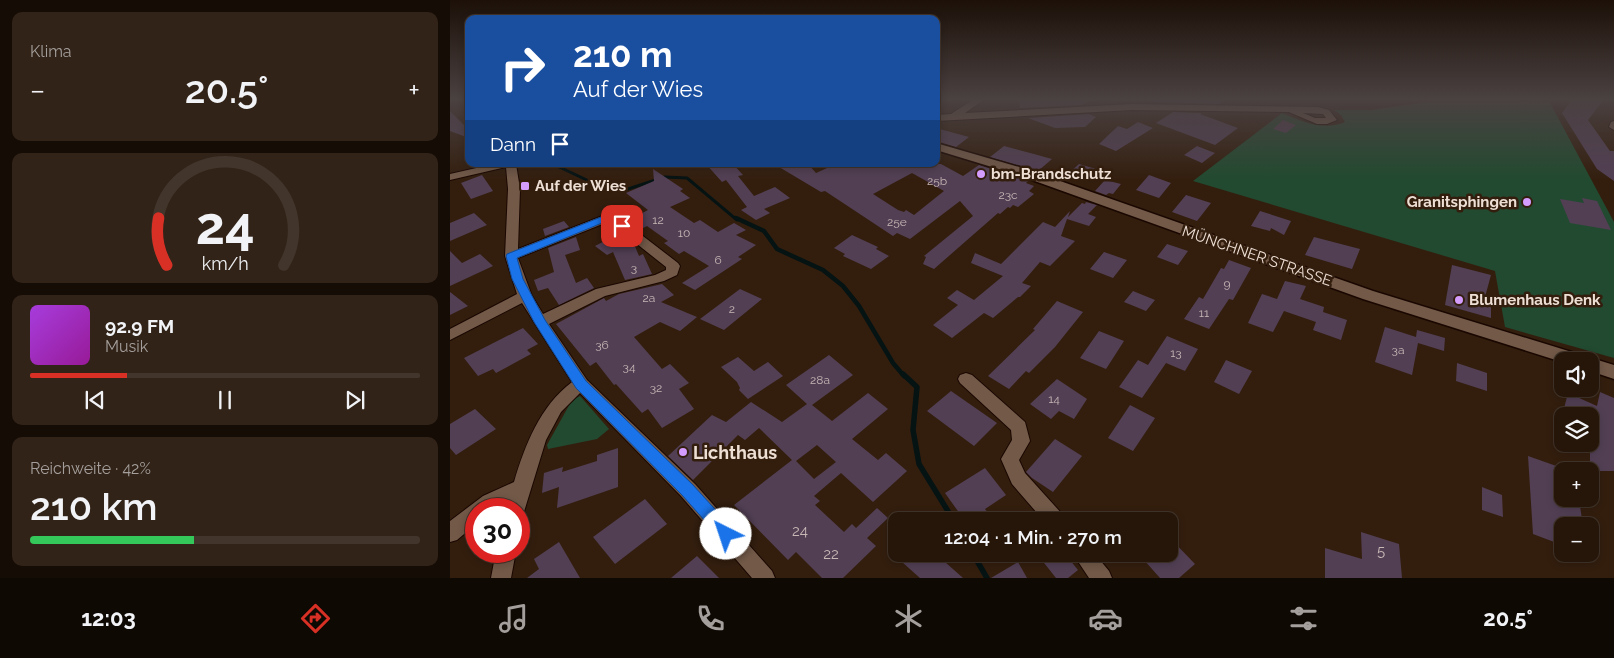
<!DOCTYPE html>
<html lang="de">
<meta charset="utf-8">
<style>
body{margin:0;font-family:Raleway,sans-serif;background:#322318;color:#f1f3f6;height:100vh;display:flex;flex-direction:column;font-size:19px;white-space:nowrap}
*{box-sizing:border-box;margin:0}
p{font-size:16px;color:#a49f9c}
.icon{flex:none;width:28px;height:28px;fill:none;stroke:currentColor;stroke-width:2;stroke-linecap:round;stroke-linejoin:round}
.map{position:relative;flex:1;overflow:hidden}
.sheet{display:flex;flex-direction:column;gap:12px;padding:12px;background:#150c06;width:450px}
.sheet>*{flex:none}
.hud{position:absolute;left:15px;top:15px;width:475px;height:152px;border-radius:10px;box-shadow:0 2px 8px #0003,0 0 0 1px #42352b;background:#1a4fa0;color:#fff;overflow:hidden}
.buttons{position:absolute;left:1104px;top:352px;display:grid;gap:10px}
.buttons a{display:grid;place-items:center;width:45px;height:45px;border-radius:10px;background:#26160a;box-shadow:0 2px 8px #0003,0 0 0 1px #42352b;font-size:25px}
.speed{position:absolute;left:15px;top:498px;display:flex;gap:10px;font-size:25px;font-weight:700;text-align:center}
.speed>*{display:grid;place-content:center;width:65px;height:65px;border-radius:50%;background:#26160a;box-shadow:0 2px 8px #0003,0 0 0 1px #42352b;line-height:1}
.speed .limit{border:8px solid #d22;background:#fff;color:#111}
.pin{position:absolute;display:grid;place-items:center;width:42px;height:42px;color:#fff;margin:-21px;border-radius:10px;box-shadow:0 2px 8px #0006}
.me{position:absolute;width:55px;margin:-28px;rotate:319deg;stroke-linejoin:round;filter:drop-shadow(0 0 4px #0008)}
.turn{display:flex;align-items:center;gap:18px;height:105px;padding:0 25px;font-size:22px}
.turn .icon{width:65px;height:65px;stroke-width:2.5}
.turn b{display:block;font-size:35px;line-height:42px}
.then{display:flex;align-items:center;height:48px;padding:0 25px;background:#0003;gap:10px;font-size:19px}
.big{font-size:38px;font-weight:600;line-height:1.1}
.sheet .tile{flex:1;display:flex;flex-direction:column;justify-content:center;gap:8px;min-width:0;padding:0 18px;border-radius:10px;background:#322318}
.sheet .dial{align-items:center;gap:0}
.dial svg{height:130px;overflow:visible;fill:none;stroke:#42352b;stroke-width:7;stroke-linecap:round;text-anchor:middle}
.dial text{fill:#f1f3f6;stroke:none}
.song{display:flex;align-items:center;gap:15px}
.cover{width:60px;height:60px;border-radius:8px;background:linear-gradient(135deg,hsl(280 70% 55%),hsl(300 70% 35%))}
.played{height:5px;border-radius:2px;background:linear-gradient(90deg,#d93025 25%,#42352b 25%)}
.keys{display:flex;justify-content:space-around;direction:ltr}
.heat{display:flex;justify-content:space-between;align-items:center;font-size:28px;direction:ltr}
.charge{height:8px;border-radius:4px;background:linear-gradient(90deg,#34c759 42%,#42352b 0)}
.trip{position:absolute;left:438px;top:512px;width:290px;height:50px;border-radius:10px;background:#26160a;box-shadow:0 2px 8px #0003,0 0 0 1px #42352b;font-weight:600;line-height:50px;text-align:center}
.menu{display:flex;height:80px;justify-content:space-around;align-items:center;background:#0f0904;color:#a49f9c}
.menu .icon{width:35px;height:35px}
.menu .active{color:#d93025}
.menu b{font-size:22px;color:#f1f3f6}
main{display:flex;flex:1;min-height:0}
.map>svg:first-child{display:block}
.green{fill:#224a30}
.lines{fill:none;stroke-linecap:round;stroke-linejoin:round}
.stream-far2{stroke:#061313;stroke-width:3}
.stream-far1{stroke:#061313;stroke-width:4.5}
.stream{stroke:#061313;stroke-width:5.5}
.building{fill:#523f54;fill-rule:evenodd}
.minor-casing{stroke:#1a0700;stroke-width:2}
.secondary-casing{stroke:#1a0700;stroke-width:3}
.minor{fill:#725948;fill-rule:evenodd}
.secondary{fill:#725948;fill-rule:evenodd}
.route{fill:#1a73e8;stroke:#114b97}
.poi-dot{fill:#d39cfd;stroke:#331e0e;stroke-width:2}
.labels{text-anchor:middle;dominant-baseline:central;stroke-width:5;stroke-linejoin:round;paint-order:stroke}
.number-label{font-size:12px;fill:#c7b7b5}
.poi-label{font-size:15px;font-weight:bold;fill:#eedfd5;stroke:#331e0e;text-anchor:start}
.street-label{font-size:15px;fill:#eedfd5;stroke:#331e0e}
.near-number-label{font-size:15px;fill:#c7b7b5}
.near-poi-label{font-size:18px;font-weight:bold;fill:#eedfd5;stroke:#331e0e;text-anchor:start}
</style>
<main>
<section class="sheet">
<div class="tile"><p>Klima</p>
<div class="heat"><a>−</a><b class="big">20.5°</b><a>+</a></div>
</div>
<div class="tile dial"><svg viewBox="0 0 100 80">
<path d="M14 69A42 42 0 1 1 86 69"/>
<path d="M14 69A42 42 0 0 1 9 40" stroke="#d93025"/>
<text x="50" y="56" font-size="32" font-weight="700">24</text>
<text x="50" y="72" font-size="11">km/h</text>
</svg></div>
<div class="tile">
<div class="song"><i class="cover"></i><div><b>92.9 FM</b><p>Musik</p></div></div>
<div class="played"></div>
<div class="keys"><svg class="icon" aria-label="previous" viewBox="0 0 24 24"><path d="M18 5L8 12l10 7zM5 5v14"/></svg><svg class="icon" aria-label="pause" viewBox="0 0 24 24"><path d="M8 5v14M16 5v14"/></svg><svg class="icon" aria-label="next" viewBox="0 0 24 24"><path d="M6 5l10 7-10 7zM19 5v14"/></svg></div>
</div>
<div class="tile"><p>Reichweite · 42%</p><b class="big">210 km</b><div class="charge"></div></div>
</section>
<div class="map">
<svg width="1164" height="578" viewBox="0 0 1164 578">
<rect width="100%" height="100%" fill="#331e0e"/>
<!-- green -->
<path class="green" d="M997 99H1098L1164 222V358L1055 327 1045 271 743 181 832 113C853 122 874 131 895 122L891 115 884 110H922Z
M130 396 159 429 147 439 98 449 97 445 122 400Z"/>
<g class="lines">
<!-- stream-far2 -->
<path class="stream-far2" d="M103 164 160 191 175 190 215 177 237 178 287 220"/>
<!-- stream-far1 -->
<path class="stream-far1" d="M286 218 314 231 327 249 373 270 393 286 409 306 443 363 454 376"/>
<!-- stream -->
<path class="stream" d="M453 374 467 387 463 430 469 464 504 521
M523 554 537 578"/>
</g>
<!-- building -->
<path class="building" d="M569 99H643L631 105 570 108Z
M698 99H777L769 104 704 102Z
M1122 99H1154L1138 120 1160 151H1164V181L1147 169 1112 113Z
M0 111 19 130V138L0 131Z
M723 112 752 113 750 114 788 128 765 145 706 123Z
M639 114 646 117 635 127 605 128 578 118Z
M833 120 846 125 836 133 823 129Z
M688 122 703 128 666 151 649 144 668 126 677 129Z
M486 128 519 137 506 147 486 141Z
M554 146 584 154 602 159 588 171 540 157Z
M747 146 765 153 752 163 734 155Z
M256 164H283L293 175 288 176 304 196 325 187 340 198 314 209 320 213 306 220 291 210 297 207 276 180 272 182Z
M324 164H358L366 173 386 164H491L513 176 529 165 578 181 576 183 584 186 579 191 584 194 568 207 563 205 560 208 558 207 550 214 548 213 484 269 473 264 476 257 474 256 523 216 510 201 460 239 447 233 443 236 375 191 371 192ZM462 173 494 191 464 215 456 210 454 212 448 210 423 194Z
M629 164 646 169 636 180 618 174Z
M203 169 233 189 230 191 240 198 220 207 244 223 250 220 268 232 284 223 296 230 286 235 306 245 288 257 292 259 245 290 232 283 259 266 234 251 229 254 214 243 218 241 197 226 193 228 181 219 198 210 176 193 204 181Z
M32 175 43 191 21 199 11 183Z
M699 175 721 183 709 198 686 190Z
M655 180 671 184 663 194 659 193 656 195 645 191Z
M736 195 761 203 747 221 722 212Z
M1132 198 1147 201 1161 230 1120 223 1110 199 1134 203Z
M636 202 647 205 638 214 646 217 639 226 617 219 611 236 625 241 600 266 590 262 572 283 581 286 570 297H568L543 318 534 313 502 338 483 325 508 305 497 298 507 290 524 300 553 276 521 263 525 253 551 264 593 222 605 227 620 211 618 217 632 203 635 204Z
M810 211 841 221 834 235 821 228 820 231 801 226Z
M24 213 37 225 0 241V223Z
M114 221 119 227 95 236 93 229Z
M170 233 184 244 189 256 193 254 202 274 175 280 163 252 157 255 145 246Z
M402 235 428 247 426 249 439 256 421 269 393 256 395 254 384 248Z
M126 237 130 250 115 255 126 283 137 278 144 288 109 305 98 288 88 291 84 280 104 272 98 248Z
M864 237 910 249 902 269 855 255Z
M717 244 738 251 728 265 707 257Z
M0 251 12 263 30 254 43 266 0 286Z
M654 252 677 260 663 278 640 269Z
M779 260 801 268 783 300 779 299 759 329 734 319 749 297 753 299 771 268 774 269Z
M1002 265 1041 275 1035 297 1041 299V318L995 305Z
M835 281 856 286 850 299 874 307 873 312 897 320 891 340 863 330 866 322 834 311 823 332 798 323 812 294 827 299Z
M212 284 224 295 211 302 247 317 230 331 210 322 184 337 212 369 220 364 239 383 229 389 244 409 212 428 198 409 192 413 166 384 164 385 146 362 140 366 106 324 154 298 156 301 169 294Z
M290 289 312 299 274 330 250 319Z
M683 291 705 300 696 311 674 302Z
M0 292 18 306 0 315Z
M607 301 633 312 605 347 579 373 576 371 559 389 538 376 585 330 583 329Z
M935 327 966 337 967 330 995 338 994 351 968 343 962 375 925 362Z
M73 328 88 344 77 350 81 354 46 373 43 369 28 376 14 358Z
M649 331 674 341 656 369 630 358Z
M717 336 748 349 735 371 716 363 692 398 669 387 688 360 698 365Z
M379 355 403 375 362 405 382 421 418 393 438 409 402 439 428 460 436 453 457 471 423 502 391 473 364 496 370 501 365 505 394 532 402 524 406 528 427 508 438 518 417 538 426 546 393 578H372L346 552 338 560 284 505 342 460 309 428 295 440 288 435 243 480 218 456 262 415 276 422 301 402 332 422 357 404 336 385ZM367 445 386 462 364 479 346 461Z
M288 357 304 371 318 362 333 376 298 399 289 390 290 388 287 382 271 367Z
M776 360 802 371 789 394 764 382Z
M1007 363 1037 373V391L1006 381Z
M607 379 637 399 624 419 609 411 601 419 580 404Z
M501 391 547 423 524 446 477 411Z
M1150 392 1164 398V471H1140V416H1112L1118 393 1147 406Z
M680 405 705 418 683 451 658 438Z
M25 409 46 429 6 455 0 448V424Z
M605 439 632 456 603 492 582 478 576 472Z
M168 448V487L107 508 109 487 92 493 94 473 113 467 112 472 147 461V455Z
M1078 456 1112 468V499H1129L1133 526H1112V545L1083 534Z
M535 468 556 495 535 509 538 513 526 521H515L495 493Z
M1032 487 1052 495 1053 517 1032 510Z
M195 499 217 524 165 564 143 537Z
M911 532 949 544 952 578H875V548L912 559Z
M719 537 745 564 729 578H710L694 560 702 554H719Z
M109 542 130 578H77L89 569 84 559Z
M443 554H489L496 561 495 562 513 578H470Z
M587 554H615L628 570 618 578H606Z
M247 556 269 578H221Z
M568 562 577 578H541Z"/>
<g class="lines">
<defs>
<path id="minor" d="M524 99H535L515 113 682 104 868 107 879 110 887 120 877 124H867L839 112 682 110 486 121V115L501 114ZM853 113 873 114 876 118H865Z
M1164 121V130L1159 127 1161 122Z
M44 164H66L70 189 68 249 155 215 176 223 228 263 230 266 227 275 214 281 155 296 99 324 137 380 245 484 322 571 325 578H302L231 496 130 393 111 412 96 440 73 515 69 517V509H57L58 502 46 509H26V524L7 540 0 542V521L33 496 64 482C75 445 90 406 122 382L72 303 0 340V329L67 294 55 256 58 189 56 167 0 180V174ZM155 223 168 229 216 267V270L205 275 146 289 93 314 82 296 68 258Z
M516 373 522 375 575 422 580 441 569 460 575 473 613 515 615 521H594L562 484 551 459 562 440 561 430 510 383 508 379 510 375Z
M46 551H66L61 578H41Z
M623 554H645L659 571 662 578H639Z"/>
<path id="secondary" d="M486 143 576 169 923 291 1164 365V379L1140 371V361L1112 362 913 299 568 175 486 150Z"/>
</defs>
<!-- minor casing -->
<use href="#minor" class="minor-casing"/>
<!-- secondary casing -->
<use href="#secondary" class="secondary-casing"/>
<!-- minor -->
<use href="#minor" class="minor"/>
<!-- secondary -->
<use href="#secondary" class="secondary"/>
</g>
<!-- sky -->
<linearGradient id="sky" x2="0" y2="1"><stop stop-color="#1c1008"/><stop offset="0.55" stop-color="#4a4141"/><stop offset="1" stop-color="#4a4141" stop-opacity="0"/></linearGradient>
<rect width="1164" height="180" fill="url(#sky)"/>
<!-- route -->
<path class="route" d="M151 217 164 219 177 226 172 229 152 223 67 258 73 279 95 320 136 381 243 485 282 528 284 534 282 539 276 541 271 539 232 495 126 388 84 322 62 279 56 256 57 254Z"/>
<!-- markers -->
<g class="poi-dot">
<circle cx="531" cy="174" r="5"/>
<rect x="70" y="181" width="10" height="10" rx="2.5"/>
<circle cx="1077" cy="202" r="5"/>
<circle cx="1009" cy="300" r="5"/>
<circle cx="233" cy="452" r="5"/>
</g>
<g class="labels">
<!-- number labels -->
<g class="number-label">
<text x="487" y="181">25b</text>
<text x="558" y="195">23c</text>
<text x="208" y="220">12</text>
<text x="447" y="222">25e</text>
<text x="234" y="233">10</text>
<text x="268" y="260">6</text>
<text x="184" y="268">3</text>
<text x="777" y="284">9</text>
<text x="199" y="298">2a</text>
<text x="282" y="309">2</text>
<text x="754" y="313">11</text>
<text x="152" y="345">36</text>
<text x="948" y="350">3a</text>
<text x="726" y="353">13</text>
<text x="179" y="367">34</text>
<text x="370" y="380">28a</text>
<text x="206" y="388">32</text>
<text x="604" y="399">14</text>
</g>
<!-- poi labels -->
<g class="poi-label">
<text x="541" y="174">bm-Brandschutz</text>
<text x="85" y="186">Auf der Wies</text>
<text x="1067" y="202" text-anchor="end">Granitsphingen</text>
<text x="1019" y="300">Blumenhaus Denk</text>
</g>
<!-- street labels -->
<g class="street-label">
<text transform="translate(807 256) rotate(19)">MÜNCHNER STRASSE</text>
</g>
<!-- near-number labels -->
<g class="near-number-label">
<text x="350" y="531">24</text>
<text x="931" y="551">5</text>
<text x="381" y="554">22</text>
</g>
<!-- near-poi labels -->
<g class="near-poi-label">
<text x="243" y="452">Lichthaus</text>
</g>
</g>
</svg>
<div class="buttons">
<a><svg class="icon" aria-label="sound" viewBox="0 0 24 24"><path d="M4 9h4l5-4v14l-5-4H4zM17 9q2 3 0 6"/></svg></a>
<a><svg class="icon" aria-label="layers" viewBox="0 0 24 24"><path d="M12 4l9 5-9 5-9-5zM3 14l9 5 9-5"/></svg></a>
<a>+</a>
<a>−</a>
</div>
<div class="speed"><div class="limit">30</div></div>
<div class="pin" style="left:172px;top:226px;background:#d93025"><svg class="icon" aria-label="arrive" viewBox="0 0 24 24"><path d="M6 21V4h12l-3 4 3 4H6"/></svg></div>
<svg class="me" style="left:276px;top:534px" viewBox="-20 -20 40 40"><circle r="19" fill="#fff"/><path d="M0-13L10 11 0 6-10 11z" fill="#1a73e8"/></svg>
<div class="trip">12:04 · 1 Min. · 270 m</div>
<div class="hud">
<div class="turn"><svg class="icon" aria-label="right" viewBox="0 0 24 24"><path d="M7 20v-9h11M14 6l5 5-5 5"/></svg><div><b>210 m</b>Auf der Wies</div></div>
<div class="then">Dann<svg class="icon" aria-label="arrive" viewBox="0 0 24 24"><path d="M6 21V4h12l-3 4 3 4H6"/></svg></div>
</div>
</div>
</main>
<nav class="menu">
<b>12:03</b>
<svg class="icon active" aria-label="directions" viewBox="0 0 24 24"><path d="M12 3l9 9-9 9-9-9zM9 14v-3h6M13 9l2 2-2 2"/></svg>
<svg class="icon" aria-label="music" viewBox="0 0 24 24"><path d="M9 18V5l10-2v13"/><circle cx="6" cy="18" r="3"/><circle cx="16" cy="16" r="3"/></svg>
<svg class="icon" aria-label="phone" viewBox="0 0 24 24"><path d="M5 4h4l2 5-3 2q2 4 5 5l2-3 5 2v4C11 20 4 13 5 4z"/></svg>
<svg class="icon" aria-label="climate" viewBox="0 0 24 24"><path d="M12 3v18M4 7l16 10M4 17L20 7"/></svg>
<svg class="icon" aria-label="car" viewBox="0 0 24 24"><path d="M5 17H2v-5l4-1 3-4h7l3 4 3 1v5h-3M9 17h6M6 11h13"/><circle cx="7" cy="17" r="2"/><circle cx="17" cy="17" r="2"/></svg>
<svg class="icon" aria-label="filters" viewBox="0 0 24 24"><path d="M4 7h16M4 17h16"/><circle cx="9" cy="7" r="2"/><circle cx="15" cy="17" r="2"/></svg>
<b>20.5°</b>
</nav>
